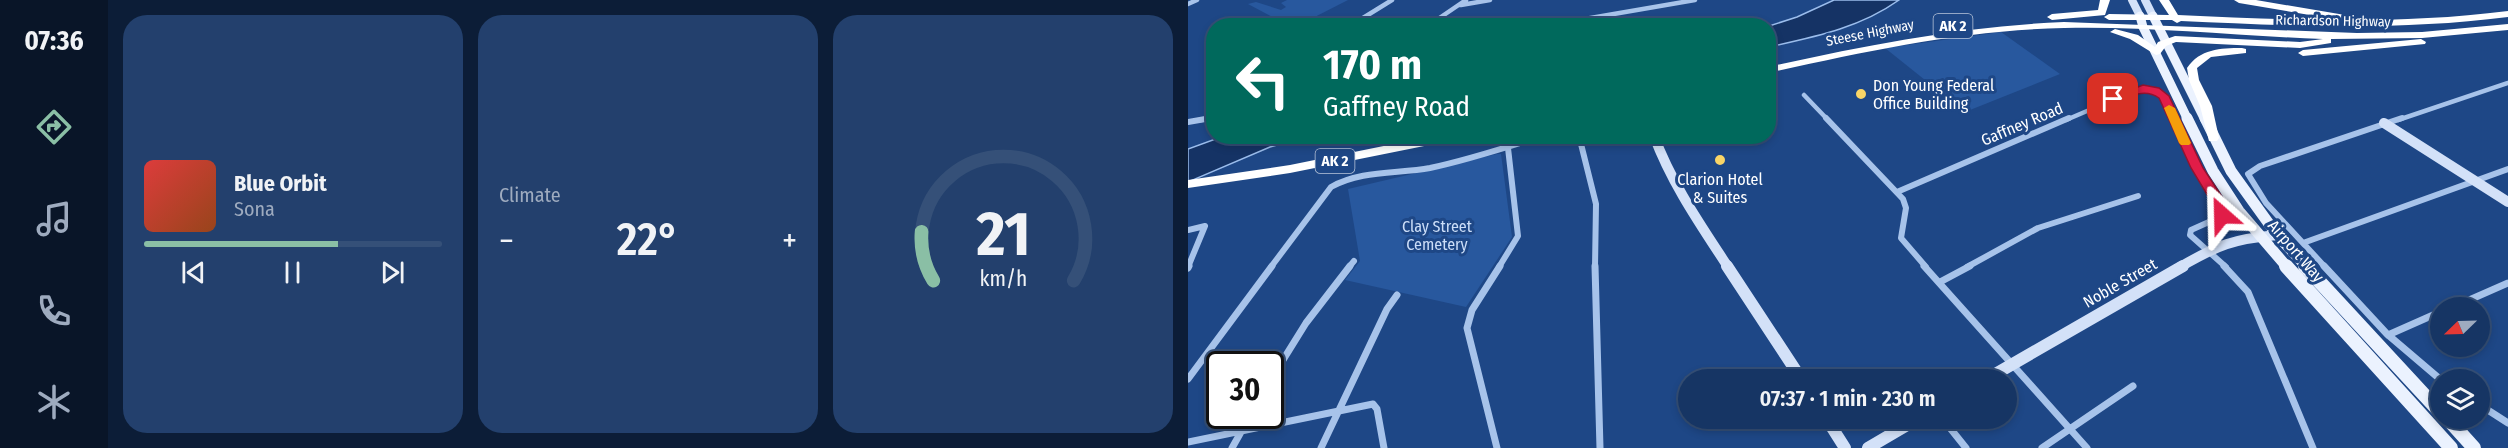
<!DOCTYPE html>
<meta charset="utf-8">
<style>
body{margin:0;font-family:"Fira Sans Condensed",sans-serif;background:#23406d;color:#f1f3f6;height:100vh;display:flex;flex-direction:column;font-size:22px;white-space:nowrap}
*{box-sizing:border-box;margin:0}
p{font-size:20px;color:#9eabbf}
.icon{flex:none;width:33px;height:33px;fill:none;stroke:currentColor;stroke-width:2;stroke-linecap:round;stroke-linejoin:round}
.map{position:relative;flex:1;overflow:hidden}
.panel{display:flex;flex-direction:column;gap:15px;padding:15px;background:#0c1d37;width:1080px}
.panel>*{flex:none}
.hud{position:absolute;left:18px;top:18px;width:570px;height:126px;border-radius:24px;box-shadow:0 3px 9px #0003,0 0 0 2px #355078;background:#00695c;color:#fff;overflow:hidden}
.needle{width:39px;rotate:247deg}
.controls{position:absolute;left:1242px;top:297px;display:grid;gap:12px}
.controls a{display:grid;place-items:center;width:60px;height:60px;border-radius:50%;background:#163564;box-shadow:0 3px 9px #0003,0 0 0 2px #355078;font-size:30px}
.speed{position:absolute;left:18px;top:351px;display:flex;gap:12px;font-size:30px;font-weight:700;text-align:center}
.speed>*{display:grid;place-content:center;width:78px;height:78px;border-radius:50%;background:#163564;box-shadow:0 3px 9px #0003,0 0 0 2px #355078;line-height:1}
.speed .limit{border:3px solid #111;border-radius:9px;background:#fff;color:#111}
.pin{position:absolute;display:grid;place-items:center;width:51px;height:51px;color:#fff;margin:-26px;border-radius:12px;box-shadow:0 3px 9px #0006}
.me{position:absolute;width:66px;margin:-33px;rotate:335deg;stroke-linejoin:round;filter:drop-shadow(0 0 4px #0008)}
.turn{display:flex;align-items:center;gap:21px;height:126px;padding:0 18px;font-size:27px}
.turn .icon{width:78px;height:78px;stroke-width:2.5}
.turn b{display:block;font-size:42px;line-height:51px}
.big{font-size:45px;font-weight:600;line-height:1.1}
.panel .widget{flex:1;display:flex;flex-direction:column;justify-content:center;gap:9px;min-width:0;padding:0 21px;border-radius:24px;background:#23406d}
.panel .dial{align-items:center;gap:0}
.dial svg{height:156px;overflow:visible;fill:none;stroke:#355078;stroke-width:7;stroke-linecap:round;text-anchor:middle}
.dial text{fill:#f1f3f6;stroke:none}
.song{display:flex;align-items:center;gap:18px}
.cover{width:72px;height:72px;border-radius:9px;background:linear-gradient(135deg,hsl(0 70% 55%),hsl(20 70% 35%))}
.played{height:6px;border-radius:3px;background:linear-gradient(90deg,#8abfa5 65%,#355078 65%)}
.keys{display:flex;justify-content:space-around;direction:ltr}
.heat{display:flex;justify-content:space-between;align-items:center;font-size:33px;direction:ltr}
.panel .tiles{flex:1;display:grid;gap:15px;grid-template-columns:repeat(3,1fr)}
.trip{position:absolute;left:490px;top:369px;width:339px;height:60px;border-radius:30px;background:#163564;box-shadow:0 3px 9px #0003,0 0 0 2px #355078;font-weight:600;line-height:60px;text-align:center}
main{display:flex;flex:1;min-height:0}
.menu{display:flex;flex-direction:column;width:108px;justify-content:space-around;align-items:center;background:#091528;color:#9eabbf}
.menu .icon{width:42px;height:42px}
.menu .active{color:#8abfa5}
.menu b{font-size:27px;color:#f1f3f6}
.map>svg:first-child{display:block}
.green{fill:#28589e}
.water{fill:#153365;stroke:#9bbdec;stroke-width:1.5}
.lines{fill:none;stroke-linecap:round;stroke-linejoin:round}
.street-far2{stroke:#a7c3ea;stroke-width:4.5}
.street-far1{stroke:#a7c3ea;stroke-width:6}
.street{stroke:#a7c3ea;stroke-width:7}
.secondary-far2{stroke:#d3e1f8;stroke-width:8}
.secondary-far1{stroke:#d3e1f8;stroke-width:10}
.secondary{stroke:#d3e1f8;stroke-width:12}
.primary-far2{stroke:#ebf2fe;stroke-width:9}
.primary-far1{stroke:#ebf2fe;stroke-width:11}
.primary{stroke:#ebf2fe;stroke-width:14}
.highway{fill:#fff;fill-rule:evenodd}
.route{fill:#e11d48;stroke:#92132f;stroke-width:1.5}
.slow{fill:#f59e0b}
.poi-dot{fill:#f9d567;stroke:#1e4786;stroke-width:2}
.labels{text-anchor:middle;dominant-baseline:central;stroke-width:6;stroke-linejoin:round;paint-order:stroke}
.far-street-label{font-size:14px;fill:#fff;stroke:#1e4786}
.shield{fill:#1e4786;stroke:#bcc8db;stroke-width:1.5}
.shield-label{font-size:15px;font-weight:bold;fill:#fff}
.poi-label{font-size:16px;fill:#fff;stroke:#1e4786;text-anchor:start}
.street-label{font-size:16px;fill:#fff;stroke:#1e4786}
.park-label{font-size:16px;fill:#ccdef8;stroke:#1e4786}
</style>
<main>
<nav class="menu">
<b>07:36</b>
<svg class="icon active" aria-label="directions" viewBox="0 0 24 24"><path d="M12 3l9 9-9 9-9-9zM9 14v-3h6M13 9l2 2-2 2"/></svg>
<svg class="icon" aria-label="music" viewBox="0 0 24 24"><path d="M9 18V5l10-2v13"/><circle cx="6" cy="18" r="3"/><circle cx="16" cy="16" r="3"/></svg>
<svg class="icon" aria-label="phone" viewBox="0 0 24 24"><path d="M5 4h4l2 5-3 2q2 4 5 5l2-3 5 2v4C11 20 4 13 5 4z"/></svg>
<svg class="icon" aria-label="climate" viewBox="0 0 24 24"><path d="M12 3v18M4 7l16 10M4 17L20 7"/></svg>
</nav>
<section class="panel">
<div class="tiles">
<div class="widget">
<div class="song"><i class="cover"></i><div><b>Blue Orbit</b><p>Sona</p></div></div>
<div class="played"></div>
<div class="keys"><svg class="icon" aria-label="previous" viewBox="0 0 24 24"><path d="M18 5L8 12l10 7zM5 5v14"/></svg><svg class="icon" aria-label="pause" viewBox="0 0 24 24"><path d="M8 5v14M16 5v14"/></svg><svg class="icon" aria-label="next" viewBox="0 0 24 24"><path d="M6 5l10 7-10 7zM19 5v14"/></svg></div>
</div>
<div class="widget"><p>Climate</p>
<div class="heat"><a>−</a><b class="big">22°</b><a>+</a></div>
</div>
<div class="widget dial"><svg viewBox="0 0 100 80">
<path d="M14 69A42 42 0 1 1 86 69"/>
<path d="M14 69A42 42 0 0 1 8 44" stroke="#8abfa5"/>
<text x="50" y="56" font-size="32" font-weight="700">21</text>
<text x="50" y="72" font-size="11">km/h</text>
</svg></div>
</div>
</section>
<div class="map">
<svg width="1320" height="448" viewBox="0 0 1320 448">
<rect width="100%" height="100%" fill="#1e4786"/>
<!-- green -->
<path class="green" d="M99 0H160L111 25H92L96 23 60 4 68 2 93 10 98 7 93 3Z
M813 32 872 74 777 112 697 48Z
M309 154H313L324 237 278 307 157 280 172 261 160 189Z"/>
<!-- water -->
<path class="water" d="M646 0H711C672 28 626 37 581 47V26L609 17Z
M33 137H117L82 147 0 182V149Z"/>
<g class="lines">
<!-- street-far2 -->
<path class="street-far2" d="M0 4 9 0
M273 5 302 0
M162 26 204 0
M245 26 250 19 278 0
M356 26 507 0
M616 95 640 120
M13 120 26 118
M878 120 948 90 963 89 976 96 987 120
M1210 120 1320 83"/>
<!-- street-far1 -->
<path class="street-far1" d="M638 118 715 199 718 208 713 238 738 267
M986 118 1009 168 1035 211 1032 217 1003 230 1002 235 1038 267
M0 122 23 118
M391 136 408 204 407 267
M709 192 881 118
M0 230 17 226
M1115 243 1320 169
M0 267 17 226
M83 267 143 187C173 170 209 174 242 168 280 160 317 148 354 136
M161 267 166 261
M311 267 330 236 320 148
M779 267 850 228 950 196
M1137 267 1078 203 1060 174 1072 166 1214 118"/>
<!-- street -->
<path class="street" d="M407 266 412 448
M736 266 899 448
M1036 266 1060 292 1125 448
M1136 266 1199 334 1253 380
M0 268 1 266
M752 282 782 266
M1263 308 1320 283
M1200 335 1252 312
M0 379 84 266
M82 381 118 323 162 266
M1292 405 1320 423
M754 418 778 448
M0 442 185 404 189 409 196 448
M44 448 62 416
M133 448 199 309 209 295
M309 448 279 328 284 310 312 266
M854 448 945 386"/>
<!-- secondary-far2 -->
<path class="secondary-far2" d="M944 0 952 16
M957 0 965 16"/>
<!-- secondary-far1 -->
<path class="secondary-far1" d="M1196 123 1320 202
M466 136C484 184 512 224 540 267
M992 267C1030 245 1045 239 1089 235"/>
<!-- secondary -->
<path class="secondary" d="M539 266 614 380
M797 380 995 266
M638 418 657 448
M680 448 731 418"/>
<!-- primary-far2 -->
<path class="primary-far2" d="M952 16 955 27 1000 120
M965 16 1017 120"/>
<!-- primary-far1 -->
<path class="primary-far1" d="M999 118 1025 171 1051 211 1099 267
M1017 118 1043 171 1089 235 1119 267"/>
<!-- primary -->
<path class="primary" d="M1098 266 1263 448
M1117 266 1252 412
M1259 418 1286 448"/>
<!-- highway -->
<path class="highway" d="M912 0H922L917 15 864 20 859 17 864 14 910 10Z
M971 0H981L990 15C1101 20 1210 25 1320 11V17C1211 31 1103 26 993 21L989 23 984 20H921L916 17 921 14 981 15Z
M1046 0H1068L1157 15 1162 18 1157 21 1051 3Z
M876 22 1169 33 1234 32 1320 24V30L1234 38 1143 39V43L1112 48 988 42 978 46 972 54 968 55 942 39 922 32 927 29 950 35 967 47 970 42 987 36 1112 42 1135 39C1049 36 962 26 876 28 776 30 678 51 580 73V67C678 45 776 26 876 22Z
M1233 39 1238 42 1237 44 1115 56 1110 53 1115 50Z
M1054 48 1058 49V53L1023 57 1009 68 1011 80 1024 106 1031 138 1029 141H1021L1012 106 1001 80 999 68C1012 49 1032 48 1054 48Z
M245 136H272L266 140 102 173 0 188V180L102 165Z"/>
</g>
<!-- route -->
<path class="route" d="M955 85 971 88 981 96 1015 168 1040 206 1039 218 1034 220 1027 215 1026 206 1003 168 971 98C955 87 941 98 925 103L919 99Z"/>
<!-- slow -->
<path class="slow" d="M981 105 987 108 1003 143 1001 145H993L991 143 976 108Z"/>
<!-- markers -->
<g class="poi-dot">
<circle cx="673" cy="94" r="6"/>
<circle cx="532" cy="160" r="6"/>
</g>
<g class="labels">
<!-- far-street labels -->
<g class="far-street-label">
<text transform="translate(1145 21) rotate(1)">Richardson Highway</text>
<text transform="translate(682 33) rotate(-11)">Steese Highway</text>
</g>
<!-- shield labels -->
<g class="shield">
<rect x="745.5" y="14" width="39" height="24" rx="4.5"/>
<rect x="127.5" y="149" width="39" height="24" rx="4.5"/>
</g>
<g class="shield-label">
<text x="765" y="26">AK 2</text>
<text x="147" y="161">AK 2</text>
</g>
<!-- poi labels -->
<g class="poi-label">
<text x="685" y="85">Don Young Federal<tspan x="685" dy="18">Office Building</tspan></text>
<text x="532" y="179" text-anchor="middle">Clarion Hotel<tspan x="532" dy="18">&amp; Suites</tspan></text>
</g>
<!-- street labels -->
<g class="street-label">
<text transform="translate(834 124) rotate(-23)">Gaffney Road</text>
<text transform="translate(1108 251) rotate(49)">Airport Way</text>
<text transform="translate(932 283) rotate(-30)">Noble Street</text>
</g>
<!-- park labels -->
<g class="park-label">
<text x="249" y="226">Clay Street<tspan x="249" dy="18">Cemetery</tspan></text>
</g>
</g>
</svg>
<div class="controls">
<a><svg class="needle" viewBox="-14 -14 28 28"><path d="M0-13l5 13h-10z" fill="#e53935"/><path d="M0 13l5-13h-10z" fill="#9eabbf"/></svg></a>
<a><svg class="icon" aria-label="layers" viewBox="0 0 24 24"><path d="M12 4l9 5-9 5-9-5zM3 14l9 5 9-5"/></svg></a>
</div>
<div class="speed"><div class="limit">30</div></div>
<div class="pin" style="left:925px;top:99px;background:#d93025"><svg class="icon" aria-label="arrive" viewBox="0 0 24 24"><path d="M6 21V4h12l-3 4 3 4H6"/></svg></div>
<svg class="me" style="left:1034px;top:215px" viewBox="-20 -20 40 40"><path d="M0-17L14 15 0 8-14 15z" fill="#e11d48" stroke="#fff" stroke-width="4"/></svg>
<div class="trip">07:37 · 1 min · 230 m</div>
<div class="hud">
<div class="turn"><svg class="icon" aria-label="left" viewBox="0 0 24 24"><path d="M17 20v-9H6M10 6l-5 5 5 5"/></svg><div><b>170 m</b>Gaffney Road</div></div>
</div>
</div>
</main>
